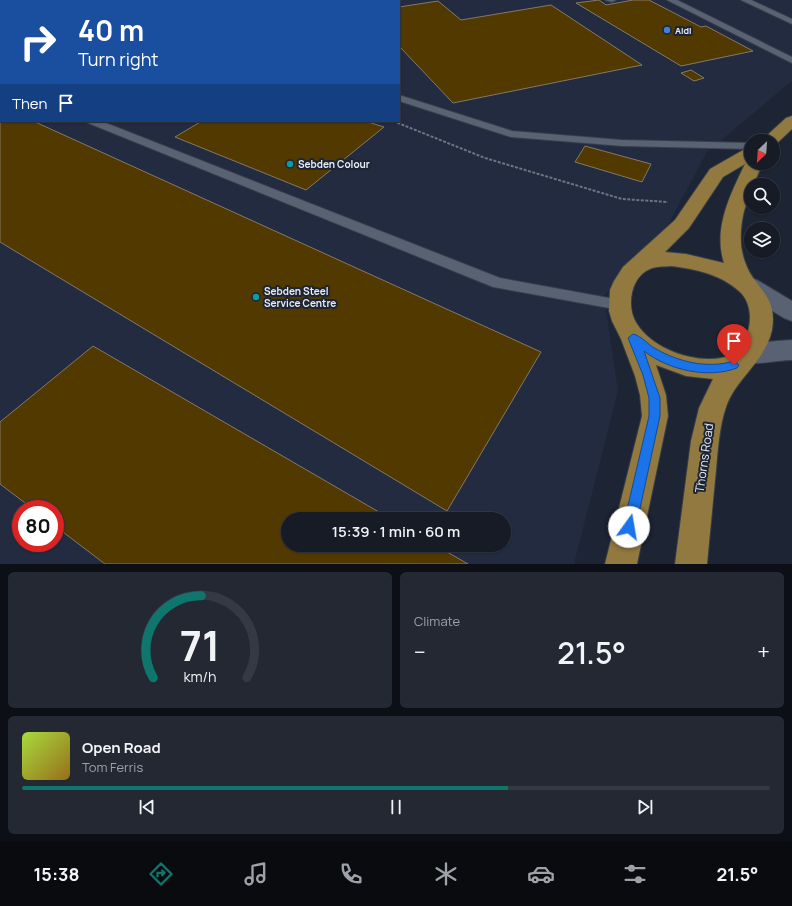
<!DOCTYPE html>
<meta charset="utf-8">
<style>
body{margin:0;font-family:Manrope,sans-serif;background:#232832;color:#f1f3f6;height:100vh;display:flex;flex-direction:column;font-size:15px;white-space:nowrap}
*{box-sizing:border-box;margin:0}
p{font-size:13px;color:#9ea1a7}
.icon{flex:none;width:22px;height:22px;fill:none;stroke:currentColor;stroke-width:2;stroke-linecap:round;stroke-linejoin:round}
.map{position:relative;height:564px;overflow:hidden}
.panel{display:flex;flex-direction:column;gap:8px;padding:8px;background:#0c0f15;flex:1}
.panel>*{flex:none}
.hud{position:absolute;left:0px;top:0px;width:400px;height:122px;box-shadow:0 1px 3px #0004,0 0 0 1px #353943;background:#1a4fa0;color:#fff;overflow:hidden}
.needle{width:26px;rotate:205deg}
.tools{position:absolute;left:744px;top:134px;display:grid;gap:8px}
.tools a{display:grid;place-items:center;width:36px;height:36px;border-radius:50%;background:#161b26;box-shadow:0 1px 3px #0004,0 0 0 1px #353943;font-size:20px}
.speed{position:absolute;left:12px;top:500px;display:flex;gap:8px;font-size:20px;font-weight:700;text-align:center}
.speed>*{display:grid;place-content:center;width:52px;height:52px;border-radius:50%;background:#161b26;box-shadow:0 1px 3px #0004,0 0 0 1px #353943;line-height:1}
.speed .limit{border:6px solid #d22;background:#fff;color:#111}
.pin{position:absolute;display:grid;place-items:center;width:34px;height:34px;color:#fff;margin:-41px -17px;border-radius:50% 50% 50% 0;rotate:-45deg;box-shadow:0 0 4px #0007}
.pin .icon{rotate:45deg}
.me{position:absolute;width:44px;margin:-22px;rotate:13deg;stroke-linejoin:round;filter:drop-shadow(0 0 3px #0008)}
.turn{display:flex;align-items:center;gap:14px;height:84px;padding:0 12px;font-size:18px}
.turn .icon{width:52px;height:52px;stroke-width:2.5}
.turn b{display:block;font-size:28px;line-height:34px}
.then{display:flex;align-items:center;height:38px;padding:0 12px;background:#0003;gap:8px;font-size:15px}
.big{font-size:30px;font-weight:600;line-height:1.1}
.panel .card{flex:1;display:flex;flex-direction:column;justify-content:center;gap:6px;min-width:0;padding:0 14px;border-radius:6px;background:#232832}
.panel .dial{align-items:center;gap:0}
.dial svg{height:104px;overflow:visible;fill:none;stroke:#353943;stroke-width:7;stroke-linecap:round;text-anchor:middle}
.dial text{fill:#f1f3f6;stroke:none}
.song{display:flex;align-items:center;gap:12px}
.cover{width:48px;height:48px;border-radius:6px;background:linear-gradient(135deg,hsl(80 70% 55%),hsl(40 70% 35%))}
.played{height:4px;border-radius:2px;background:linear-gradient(90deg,#0f766e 65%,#353943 65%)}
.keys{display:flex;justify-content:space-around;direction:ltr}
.heat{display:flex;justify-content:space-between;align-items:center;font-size:22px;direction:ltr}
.panel .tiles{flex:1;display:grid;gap:8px;grid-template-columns:1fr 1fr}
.card:last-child{grid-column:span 2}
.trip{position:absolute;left:281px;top:512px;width:230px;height:40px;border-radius:20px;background:#161b26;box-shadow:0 1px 3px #0004,0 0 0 1px #353943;font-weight:600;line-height:40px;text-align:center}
.dock{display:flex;height:64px;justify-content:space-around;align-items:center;background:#090b0f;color:#9ea1a7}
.dock .icon{width:28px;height:28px}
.dock .current{color:#0f766e}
.dock b{font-size:18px;color:#f1f3f6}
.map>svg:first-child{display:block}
.built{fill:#222b40;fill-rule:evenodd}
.green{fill:#0c470f}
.building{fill:#523900;stroke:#847967}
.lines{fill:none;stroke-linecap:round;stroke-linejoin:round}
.service-casing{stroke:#383e4a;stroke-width:2}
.tertiary-casing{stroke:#383e4a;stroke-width:2}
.trunk-casing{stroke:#383e4a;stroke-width:2}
.path-far1{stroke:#6e7481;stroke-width:1.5;stroke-dasharray:2.5 1;stroke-linecap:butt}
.path{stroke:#6e7481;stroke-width:2;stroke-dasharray:3 1.5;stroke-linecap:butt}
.service{fill:#596273;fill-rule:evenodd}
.tertiary{fill:#596273;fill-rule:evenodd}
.trunk{fill:#92793f;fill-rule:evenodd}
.route{fill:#1a73e8;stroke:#114b97}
.shop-dot{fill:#3f7fe0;stroke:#1d2433;stroke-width:1.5}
.culture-dot{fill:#0f9aa8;stroke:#1d2433;stroke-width:1.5}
.labels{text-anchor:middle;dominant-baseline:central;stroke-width:4;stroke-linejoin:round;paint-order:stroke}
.far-poi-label{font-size:9px;font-weight:bold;fill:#e6ebf5;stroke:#1d2433;text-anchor:start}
.poi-label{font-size:10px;font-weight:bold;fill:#e6ebf5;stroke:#1d2433;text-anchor:start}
.near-street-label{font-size:12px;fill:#e6ebf5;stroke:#1d2433}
</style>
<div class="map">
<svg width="792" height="564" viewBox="0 0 792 564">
<rect width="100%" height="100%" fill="#1d2433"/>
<!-- built -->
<path class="built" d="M237 0H792V81L707 152 662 236 604 296 618 391 574 564H0V100L1 121H399V1H231ZM21 509H55V543H21ZM288 519H504V545H288Z"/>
<!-- green -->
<path class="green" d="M0 0H237L1 1 0 35Z"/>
<!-- building -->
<path class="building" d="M599 0 606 5 633 0H649L701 27 706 26 753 51 681 66 576 3Z
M438 1 461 20 551 5 642 65 453 103 399 46V7Z
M691 70 704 78 694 81 681 73Z
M0 106 1 121H33L541 352 447 511 0 242Z
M202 121H365L384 127 306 190 175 137Z
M585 146 651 164 642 182 575 162Z
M93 346 391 519H288V545H435L468 564H105L55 526V509H33L0 484V422Z"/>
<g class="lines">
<defs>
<path id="service" d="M291 0H305L290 1Z
M605 0H616L612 2Z
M667 0H677L792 57V63Z
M741 0H751L792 19V24Z
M399 95 512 131 622 140 751 143V149L622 146 511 137 399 101Z
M87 121H101L500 278 620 300 625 301 627 305 625 309 620 310 493 287 88 123Z"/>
<path id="tertiary" d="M749 278 757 280 792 301V321L784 318 741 292 738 286 741 280Z
M792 340V360C777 360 754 366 740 362L737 355 740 348C757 342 774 341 792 340Z"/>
<path id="trunk" d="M792 116V129L775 145H773V141H761L786 118Z
M751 148V163H763L753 185H751C751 194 747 202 744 211 740 228 739 246 745 262 754 289 778 294 772 330 765 362 736 378 726 407 719 427 718 450 716 470 713 501 710 533 707 564H675L691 441 699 408 713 379 686 376 656 365 666 395 668 416 637 564H605L642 416 640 395 635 376 621 339 612 321 609 311 610 290 614 281 623 267 675 220 710 169 745 149ZM745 164C730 195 713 229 724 263L686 254 665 252 689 228 723 177ZM671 266C695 269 720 274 739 291 760 309 749 354 721 358 693 363 653 349 637 324 626 308 630 277 650 269 656 266 664 267 671 266Z"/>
</defs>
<!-- service casing -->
<use href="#service" class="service-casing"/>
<!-- tertiary casing -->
<use href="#tertiary" class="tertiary-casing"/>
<!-- trunk casing -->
<use href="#trunk" class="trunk-casing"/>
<!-- path-far1 -->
<path class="path-far1" d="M104 1 110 0
M197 1 202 0"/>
<!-- path -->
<path class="path" d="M393 121 485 158 622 199 668 202"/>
<!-- service -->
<use href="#service" class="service"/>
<!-- tertiary -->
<use href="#tertiary" class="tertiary"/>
<!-- trunk -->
<use href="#trunk" class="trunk"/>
</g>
<!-- route -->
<path class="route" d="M633 334C642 336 648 345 656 349 679 362 708 369 734 361L739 365 737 368C708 379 668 370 644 351L660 398V416L636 527 634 531 629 533 625 531 623 527 649 416V398L643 375 628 338Z"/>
<!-- markers -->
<circle class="shop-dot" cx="667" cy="30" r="4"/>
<g class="culture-dot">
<circle cx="290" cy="164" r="4"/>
<circle cx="256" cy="297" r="4"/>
</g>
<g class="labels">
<!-- far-poi labels -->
<g class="far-poi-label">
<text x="675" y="30">Aldi</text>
</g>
<!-- poi labels -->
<g class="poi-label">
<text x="298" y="164">Sebden Colour</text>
<text x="264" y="291">Sebden Steel<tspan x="264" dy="12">Service Centre</tspan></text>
</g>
<!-- near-street labels -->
<g class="near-street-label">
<text transform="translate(704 458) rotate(-82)">Thorns Road</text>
</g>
</g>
</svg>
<div class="tools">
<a><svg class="needle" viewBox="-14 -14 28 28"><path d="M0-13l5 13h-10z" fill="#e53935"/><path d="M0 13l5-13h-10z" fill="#9ea1a7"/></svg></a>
<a><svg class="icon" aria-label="search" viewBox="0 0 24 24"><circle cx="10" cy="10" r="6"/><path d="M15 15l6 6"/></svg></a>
<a><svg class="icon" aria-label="layers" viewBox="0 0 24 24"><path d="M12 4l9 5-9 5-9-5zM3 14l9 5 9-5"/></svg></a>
</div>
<div class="speed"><div class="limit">80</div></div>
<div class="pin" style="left:734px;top:365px;background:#d93025"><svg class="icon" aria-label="arrive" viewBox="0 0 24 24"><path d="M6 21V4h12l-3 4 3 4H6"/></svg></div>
<svg class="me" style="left:629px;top:527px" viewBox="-20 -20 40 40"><circle r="19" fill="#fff"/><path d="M0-13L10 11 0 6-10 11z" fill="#1a73e8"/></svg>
<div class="trip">15:39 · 1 min · 60 m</div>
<div class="hud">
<div class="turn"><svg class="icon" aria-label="right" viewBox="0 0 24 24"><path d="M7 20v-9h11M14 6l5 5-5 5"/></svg><div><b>40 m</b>Turn right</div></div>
<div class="then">Then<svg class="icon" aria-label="arrive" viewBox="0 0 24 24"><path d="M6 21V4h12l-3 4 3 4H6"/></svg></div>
</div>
</div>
<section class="panel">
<div class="tiles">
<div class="card dial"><svg viewBox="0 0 100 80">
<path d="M14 69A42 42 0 1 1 86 69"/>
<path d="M14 69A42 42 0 0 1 51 6" stroke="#0f766e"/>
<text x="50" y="56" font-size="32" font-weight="700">71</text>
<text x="50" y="72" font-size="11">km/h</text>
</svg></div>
<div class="card"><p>Climate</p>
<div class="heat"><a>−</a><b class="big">21.5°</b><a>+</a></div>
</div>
<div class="card">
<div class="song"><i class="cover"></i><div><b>Open Road</b><p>Tom Ferris</p></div></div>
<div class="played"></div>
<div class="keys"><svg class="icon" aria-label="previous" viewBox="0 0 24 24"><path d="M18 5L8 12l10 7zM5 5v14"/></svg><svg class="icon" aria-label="pause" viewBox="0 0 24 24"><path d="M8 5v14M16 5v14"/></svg><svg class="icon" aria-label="next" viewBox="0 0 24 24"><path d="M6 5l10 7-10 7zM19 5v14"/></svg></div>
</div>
</div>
</section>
<nav class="dock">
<b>15:38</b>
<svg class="icon current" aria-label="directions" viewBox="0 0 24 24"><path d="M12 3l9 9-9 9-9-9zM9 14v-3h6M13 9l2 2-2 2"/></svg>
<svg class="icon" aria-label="music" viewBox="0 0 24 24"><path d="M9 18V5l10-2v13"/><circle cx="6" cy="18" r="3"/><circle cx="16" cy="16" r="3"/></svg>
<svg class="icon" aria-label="phone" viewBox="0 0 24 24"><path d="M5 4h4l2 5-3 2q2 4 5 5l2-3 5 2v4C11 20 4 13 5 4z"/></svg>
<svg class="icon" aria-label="climate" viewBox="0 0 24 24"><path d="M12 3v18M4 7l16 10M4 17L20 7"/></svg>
<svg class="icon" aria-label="car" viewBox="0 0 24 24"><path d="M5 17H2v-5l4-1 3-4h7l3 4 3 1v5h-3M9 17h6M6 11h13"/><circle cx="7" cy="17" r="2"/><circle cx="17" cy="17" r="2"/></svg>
<svg class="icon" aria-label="filters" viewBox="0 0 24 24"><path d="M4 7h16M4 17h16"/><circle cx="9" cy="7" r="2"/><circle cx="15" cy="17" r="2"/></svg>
<b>21.5°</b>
</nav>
